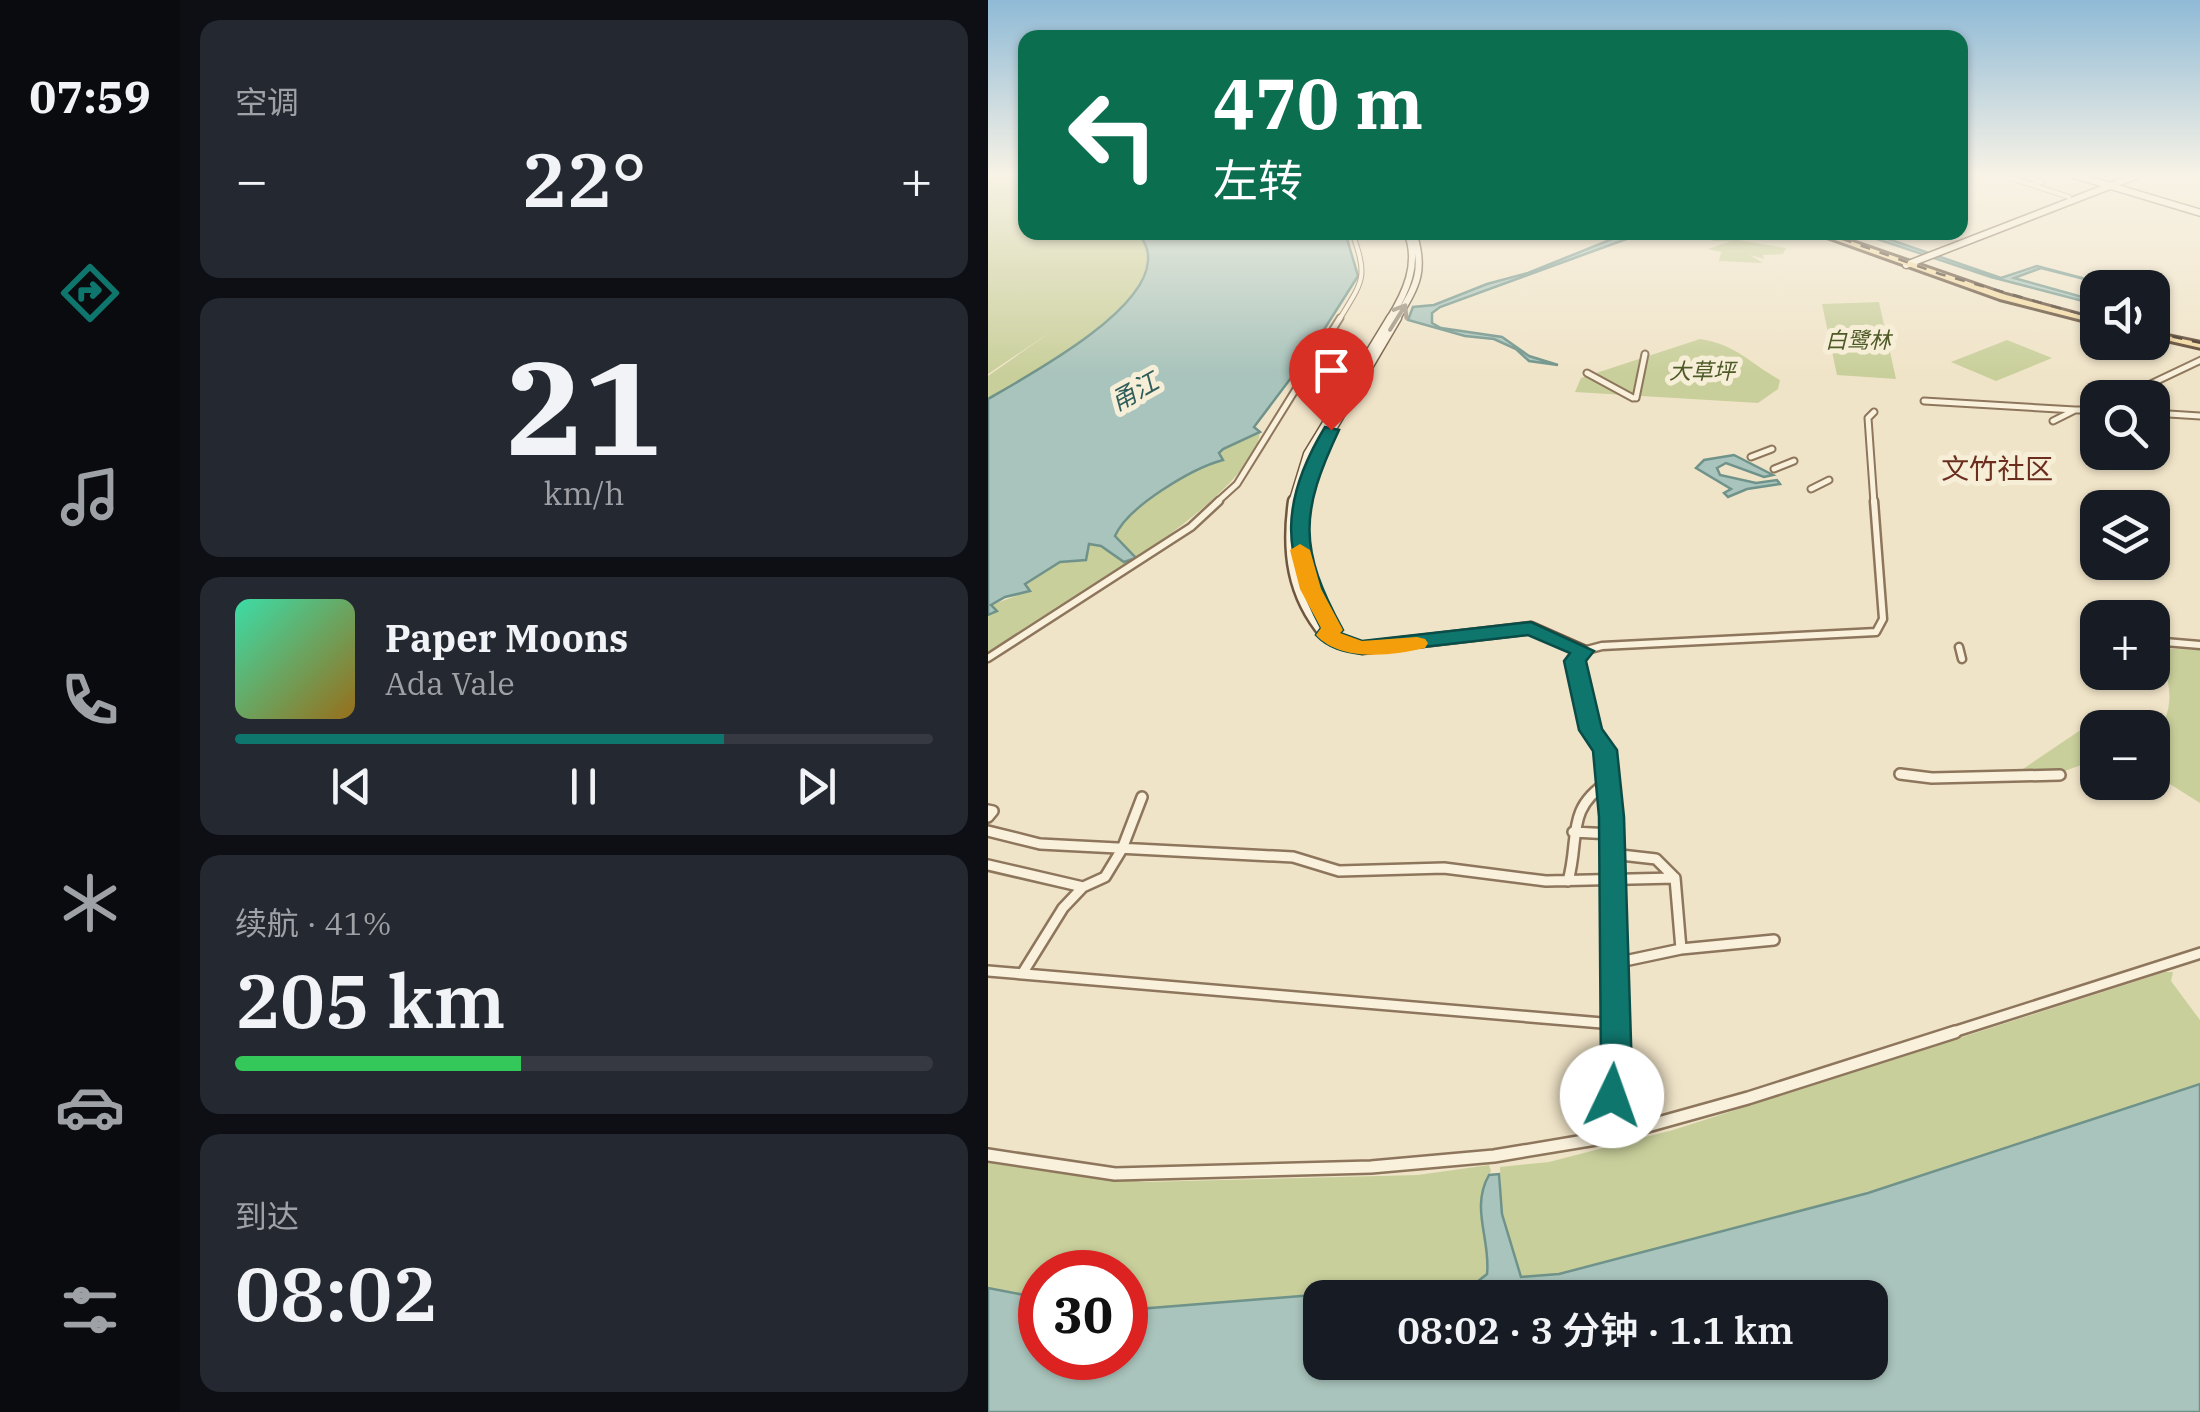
<!DOCTYPE html>
<html lang="zh">
<meta charset="utf-8">
<style>
body{margin:0;font-family:"IBM Plex Serif","Noto Sans SC",serif;background:#242831;color:#f1f3f6;height:100vh;display:flex;flex-direction:column;font-size:38px;white-space:nowrap}
*{box-sizing:border-box;margin:0}
p{font-size:32px;color:#9ea1a6}
.icon{flex:none;width:55px;height:55px;fill:none;stroke:currentColor;stroke-width:2;stroke-linecap:round;stroke-linejoin:round}
.map{position:relative;flex:1;overflow:hidden}
.side{display:flex;flex-direction:column;gap:20px;padding:20px;background:#0d0f14;width:808px}
.side>*{flex:none}
.guide{position:absolute;left:30px;top:30px;width:950px;height:210px;border-radius:20px;box-shadow:0 2px 8px #0004;background:#0b6e4f;color:#fff;overflow:hidden}
.fabs{position:absolute;left:1092px;top:270px;display:grid;gap:20px}
.fabs a{display:grid;place-items:center;width:90px;height:90px;border-radius:20px;background:#171b24;box-shadow:0 2px 8px #0004;font-size:50px}
.speed{position:absolute;left:30px;top:1250px;display:flex;gap:20px;font-size:50px;font-weight:700;text-align:center}
.speed>*{display:grid;place-content:center;width:130px;height:130px;border-radius:50%;background:#171b24;box-shadow:0 2px 8px #0004;line-height:1}
.speed .limit{border:15px solid #d22;background:#fff;color:#111}
.pin{position:absolute;display:grid;place-items:center;width:85px;height:85px;color:#fff;margin:-102px -42px;border-radius:50% 50% 50% 0;rotate:-45deg;box-shadow:0 0 10px #0007}
.pin .icon{rotate:45deg}
.me{position:absolute;width:110px;margin:-55px;rotate:3deg;stroke-linejoin:round;filter:drop-shadow(0 0 8px #0008)}
.turn{display:flex;align-items:center;gap:35px;height:210px;padding:0 30px;font-size:45px}
.turn .icon{width:130px;height:130px;stroke-width:2.5}
.turn b{display:block;font-size:70px;line-height:85px}
.big{font-size:75px;font-weight:600;line-height:1.1}
.side .card{flex:1;display:flex;flex-direction:column;justify-content:center;gap:15px;min-width:0;padding:0 35px;border-radius:20px;background:#242831}
.side .dial{align-items:center;gap:0}
.dial b{font-size:130px;line-height:1}
.song{display:flex;align-items:center;gap:30px}
.cover{width:120px;height:120px;border-radius:15px;background:linear-gradient(135deg,hsl(160 70% 55%),hsl(40 70% 35%))}
.played{height:10px;border-radius:5px;background:linear-gradient(90deg,#0f766e 70%,#363941 70%)}
.keys{display:flex;justify-content:space-around;direction:ltr}
.heat{display:flex;justify-content:space-between;align-items:center;font-size:55px;direction:ltr}
.charge{height:15px;border-radius:8px;background:linear-gradient(90deg,#34c759 41%,#363941 0)}
.trip{position:absolute;left:315px;top:1280px;width:585px;height:100px;border-radius:20px;background:#171b24;box-shadow:0 2px 8px #0004;font-weight:600;line-height:100px;text-align:center}
main{display:flex;flex:1;min-height:0}
.menu{display:flex;flex-direction:column;width:180px;justify-content:space-around;align-items:center;background:#090b0e;color:#9ea1a6}
.menu .icon{width:70px;height:70px}
.menu .selected{color:#0f766e}
.menu b{font-size:45px;color:#f1f3f6}
.map>svg:first-child{display:block}
.green{fill:#c9cf9b}
.water{fill:#a9c4bc;stroke:#6f938a;stroke-width:2.5;fill-rule:evenodd}
.lines{fill:none;stroke-linecap:round;stroke-linejoin:round}
.street-far4-casing{stroke:#8d765c;stroke-width:6}
.street-far3-casing{stroke:#8d765c;stroke-width:9}
.street-far2-casing{stroke:#8d765c;stroke-width:11}
.street-far1-casing{stroke:#8d765c;stroke-width:14}
.street-casing{stroke:#8d765c;stroke-width:16}
.secondary-far2-casing{stroke:#6f573f;stroke-width:9}
.secondary-far1-casing{stroke:#6f573f;stroke-width:11}
.secondary-casing{stroke:#6f573f;stroke-width:15}
.primary-casing{stroke:#5b4430;stroke-width:6}
.street-far4{stroke:#faf1dc;stroke-width:4}
.street-far3{stroke:#faf1dc;stroke-width:5}
.street-far2{stroke:#faf1dc;stroke-width:6}
.street-far1{stroke:#faf1dc;stroke-width:9}
.street{stroke:#faf1dc;stroke-width:11}
.secondary-far2{stroke:#faf1dc;stroke-width:6}
.secondary-far1{stroke:#faf1dc;stroke-width:8}
.secondary{stroke:#faf1dc;stroke-width:10}
.primary{fill:#f3d9a0;fill-rule:evenodd}
.rail{stroke:#3d2e20;stroke-width:2.5;stroke-dasharray:10 10;stroke-linecap:butt}
.oneway{stroke:#9c907e}
.route{fill:#0f766e;stroke:#0a4d48;stroke-width:2.5}
.slow{fill:#f59e0b}
.labels{text-anchor:middle;dominant-baseline:central;stroke-width:10;stroke-linejoin:round;paint-order:stroke}
.far-park-label{font-size:22px;font-style:italic;fill:#4d5a26;stroke:#f7eed8}
.far-water-label{font-size:25px;font-style:italic;fill:#2f5d5a;stroke:#f7eed8}
.far-quarter-label{font-size:28px;fill:#6b2e1e;stroke:#f7eed8}
</style>
<main>
<nav class="menu">
<b>07:59</b>
<svg class="icon selected" aria-label="directions" viewBox="0 0 24 24"><path d="M12 3l9 9-9 9-9-9zM9 14v-3h6M13 9l2 2-2 2"/></svg>
<svg class="icon" aria-label="music" viewBox="0 0 24 24"><path d="M9 18V5l10-2v13"/><circle cx="6" cy="18" r="3"/><circle cx="16" cy="16" r="3"/></svg>
<svg class="icon" aria-label="phone" viewBox="0 0 24 24"><path d="M5 4h4l2 5-3 2q2 4 5 5l2-3 5 2v4C11 20 4 13 5 4z"/></svg>
<svg class="icon" aria-label="climate" viewBox="0 0 24 24"><path d="M12 3v18M4 7l16 10M4 17L20 7"/></svg>
<svg class="icon" aria-label="car" viewBox="0 0 24 24"><path d="M5 17H2v-5l4-1 3-4h7l3 4 3 1v5h-3M9 17h6M6 11h13"/><circle cx="7" cy="17" r="2"/><circle cx="17" cy="17" r="2"/></svg>
<svg class="icon" aria-label="filters" viewBox="0 0 24 24"><path d="M4 7h16M4 17h16"/><circle cx="9" cy="7" r="2"/><circle cx="15" cy="17" r="2"/></svg>
</nav>
<section class="side">
<div class="card"><p>空调</p>
<div class="heat"><a>−</a><b class="big">22°</b><a>+</a></div>
</div>
<div class="card dial"><b>21</b><p>km/h</p></div>
<div class="card">
<div class="song"><i class="cover"></i><div><b>Paper Moons</b><p>Ada Vale</p></div></div>
<div class="played"></div>
<div class="keys"><svg class="icon" aria-label="previous" viewBox="0 0 24 24"><path d="M18 5L8 12l10 7zM5 5v14"/></svg><svg class="icon" aria-label="pause" viewBox="0 0 24 24"><path d="M8 5v14M16 5v14"/></svg><svg class="icon" aria-label="next" viewBox="0 0 24 24"><path d="M6 5l10 7-10 7zM19 5v14"/></svg></div>
</div>
<div class="card"><p>续航 · 41%</p><b class="big">205 km</b><div class="charge"></div></div>
<div class="card"><p>到达</p><b class="big">08:02</b></div>
</section>
<div class="map">
<svg width="1213" height="1412" viewBox="0 0 1213 1412">
<rect width="100%" height="100%" fill="#f0e4c8"/>
<!-- green -->
<path class="green" d="M0 175 37 176 38 232 149 233C155 242 160 250 159 262 156 313 40 376 0 399V376L64 331 0 374Z
M709 233 798 248 795 254 775 255 776 259 762 255 775 263 731 261 733 252 720 249 743 241H725Z
M891 302 908 379 849 375 834 304Z
M712 339C750 345 761 363 792 380L790 389 770 403 587 392 593 378Z
M1019 340 1064 358 1008 381 963 362Z
M272 432C268 474 184 534 148 558L127 536C138 513 203 465 229 462L235 449Z
M101 544 113 546 136 562 144 561 0 652V615L6 614 3 605 36 593V584Z
M1165 648 1212 650V803L1177 781 1174 763 1165 757C1165 739 1171 734 1177 719 1187 695 1179 668 1165 648Z
M1103 723 1113 727 1110 759 1071 773H1029Z
M1177 972H1185L1183 981 1212 1020V1084C1066 1134 919 1182 770 1224 693 1245 613 1271 533 1278L514 1214 512 1167 561 1162 685 1130Z
M0 1162 156 1182 430 1175 501 1165 503 1171C480 1212 504 1235 499 1274L489 1282 138 1310V1272H52V1298L0 1288Z"/>
<!-- water -->
<path class="water" d="M357 232 370 276 318 358 266 427 272 432 235 449 231 453 235 460C205 468 140 506 127 536L148 558 136 562 113 546 101 544 98 560 72 562 37 584 42 591 17 597 3 605 9 611 0 615V399C41 375 157 313 160 261 161 249 156 242 151 233Z
M639 233H655L452 307 444 313V323L453 328 514 337 541 356 570 365 541 361 528 349 506 339 477 336 420 320 425 307 446 305 499 284 540 273Z
M871 233H883L1013 278 1049 266 1128 287 1053 268 1026 278 1105 300 1110 296V305L1003 277Z
M746 455 785 475 776 477 738 463 729 468 732 475 768 483 789 480 792 484 759 489 740 497 736 493 743 489 708 468 716 460Z
M1212 1084V1412H0V1288L52 1298V1358H138V1310L489 1282 499 1274C503 1240 482 1208 501 1175L511 1174 514 1214 533 1277 571 1274 880 1193ZM332 1298H882V1362H332Z"/>
<g class="lines">
<defs>
<path id="street-far4" d="M1014 175 1081 197
M1036 175 1054 182 1046 184
M351 320C376 279 380 278 364 232"/>
<path id="street-far3" d="M599 373 645 398
M648 398 657 354
M1133 398 1213 360
M936 401 1087 410 1065 421
M1087 410H1110
M886 412 880 418 886 503
M1165 413 1213 416
M763 457 784 449
M786 469 806 461
M823 489 841 480
M228 503 249 484 352 318"/>
<path id="street-far2" d="M1165 641 1213 645
M971 647 974 659
M0 658 203 527 231 501
M608 737 587 661 595 651 614 646 888 632 895 619 886 501"/>
<path id="street-far1" d="M606 734 617 750 624 817 627 1034
M912 774 944 778 1072 775
M0 810 5 811 0 817
M0 831 52 844 305 857 351 871 456 868 558 881 687 878 693 949 786 940
M585 832 624 834
M624 854 668 859 687 878
M0 865 95 887
M580 881C592 839 577 809 620 782
M627 963 693 949
M0 971 626 1024
M34 974 75 908 95 887 117 877 134 849 154 797
M959 1034 1213 953"/>
<path id="street" d="M620 1137 628 1074 627 1032
M0 1155 127 1174 383 1167 506 1156 620 1137 760 1098 967 1032"/>
<path id="secondary-far2" d="M1086 175 1213 213
M918 265 1150 175
M401 320C418 293 432 263 419 232
M408 320C428 286 438 272 425 232"/>
<path id="secondary-far1" d="M305 503 320 454 403 318
M315 503 328 456 409 318"/>
<path id="secondary" d="M306 501C299 551 304 595 338 635L344 629C315 589 309 549 316 501
M338 635 374 648 543 628 595 651"/>
<path id="primary" d="M825 232H836L1018 295 1110 320V324L1012 299Z
M1165 333 1213 343V348L1165 337Z"/>
</defs>
<!-- street-far4 casing -->
<use href="#street-far4" class="street-far4-casing"/>
<!-- street-far3 casing -->
<use href="#street-far3" class="street-far3-casing"/>
<!-- street-far2 casing -->
<use href="#street-far2" class="street-far2-casing"/>
<!-- street-far1 casing -->
<use href="#street-far1" class="street-far1-casing"/>
<!-- street casing -->
<use href="#street" class="street-casing"/>
<!-- secondary-far2 casing -->
<use href="#secondary-far2" class="secondary-far2-casing"/>
<!-- secondary-far1 casing -->
<use href="#secondary-far1" class="secondary-far1-casing"/>
<!-- secondary casing -->
<use href="#secondary" class="secondary-casing"/>
<!-- primary casing -->
<use href="#primary" class="primary-casing"/>
<!-- street-far4 -->
<use href="#street-far4" class="street-far4"/>
<!-- street-far3 -->
<use href="#street-far3" class="street-far3"/>
<!-- street-far2 -->
<use href="#street-far2" class="street-far2"/>
<!-- street-far1 -->
<use href="#street-far1" class="street-far1"/>
<!-- street -->
<use href="#street" class="street"/>
<!-- secondary-far2 -->
<use href="#secondary-far2" class="secondary-far2"/>
<!-- secondary-far1 -->
<use href="#secondary-far1" class="secondary-far1"/>
<!-- secondary -->
<use href="#secondary" class="secondary"/>
<!-- primary -->
<use href="#primary" class="primary"/>
<!-- rail -->
<path class="rail" d="M835 232 952 274 1110 319
M1165 332 1213 343"/>
</g>
<!-- one-way arrows -->
<defs><path id="oneway-shaft" d="M-6 0H5M1.5-3L5.5 0L1.5 3" fill="none" stroke-width="1.6" stroke-linecap="round" stroke-linejoin="round" transform="scale(2.5)"/></defs>
<use class="oneway" href="#oneway-shaft" transform="translate(410 317) rotate(-58)"/>
<!-- sky -->
<linearGradient id="sky" x2="0" y2="1"><stop stop-color="#8fbad6"/><stop offset="0.47" stop-color="#f8f3e6"/><stop offset="1" stop-color="#f8f3e6" stop-opacity="0"/></linearGradient>
<rect width="1213" height="373" fill="url(#sky)"/>
<!-- route -->
<path class="route" d="M337 427 351 430C312 513 310 548 355 630L352 633 374 641 543 622 606 651 598 661 614 729 629 750 636 817 644 1074 635 1106 624 1110 613 1106 608 1096 613 1074 611 817 605 751 591 730 576 661 582 653 540 635 374 654C356 652 340 648 328 635L333 628C293 553 292 501 337 427Z"/>
<!-- slow -->
<path class="slow" d="M312 544 322 550 333 589 355 630 352 633 374 641 429 637 437 639 440 643 437 648C403 656 353 662 328 635L333 628 312 589 302 550Z"/>
<g class="labels">
<!-- far-park labels -->
<g class="far-park-label">
<text x="870" y="339">白鹭林</text>
<text x="714" y="370">大草坪</text>
</g>
<!-- far-water labels -->
<g class="far-water-label">
<text transform="translate(146 391) rotate(-29)">甬江</text>
</g>
<!-- far-quarter labels -->
<g class="far-quarter-label">
<text x="1009" y="468">文竹社区</text>
</g>
</g>
</svg>
<div class="fabs">
<a><svg class="icon" aria-label="sound" viewBox="0 0 24 24"><path d="M4 9h4l5-4v14l-5-4H4zM17 9q2 3 0 6"/></svg></a>
<a><svg class="icon" aria-label="search" viewBox="0 0 24 24"><circle cx="10" cy="10" r="6"/><path d="M15 15l6 6"/></svg></a>
<a><svg class="icon" aria-label="layers" viewBox="0 0 24 24"><path d="M12 4l9 5-9 5-9-5zM3 14l9 5 9-5"/></svg></a>
<a>+</a>
<a>−</a>
</div>
<div class="speed"><div class="limit">30</div></div>
<div class="pin" style="left:343px;top:430px;background:#d93025"><svg class="icon" aria-label="arrive" viewBox="0 0 24 24"><path d="M6 21V4h12l-3 4 3 4H6"/></svg></div>
<svg class="me" style="left:624px;top:1096px" viewBox="-20 -20 40 40"><circle r="19" fill="#fff"/><path d="M0-13L10 11 0 6-10 11z" fill="#0f766e"/></svg>
<div class="trip">08:02 · 3 分钟 · 1.1 km</div>
<div class="guide">
<div class="turn"><svg class="icon" aria-label="left" viewBox="0 0 24 24"><path d="M17 20v-9H6M10 6l-5 5 5 5"/></svg><div><b>470 m</b>左转</div></div>
</div>
</div>
</main>
